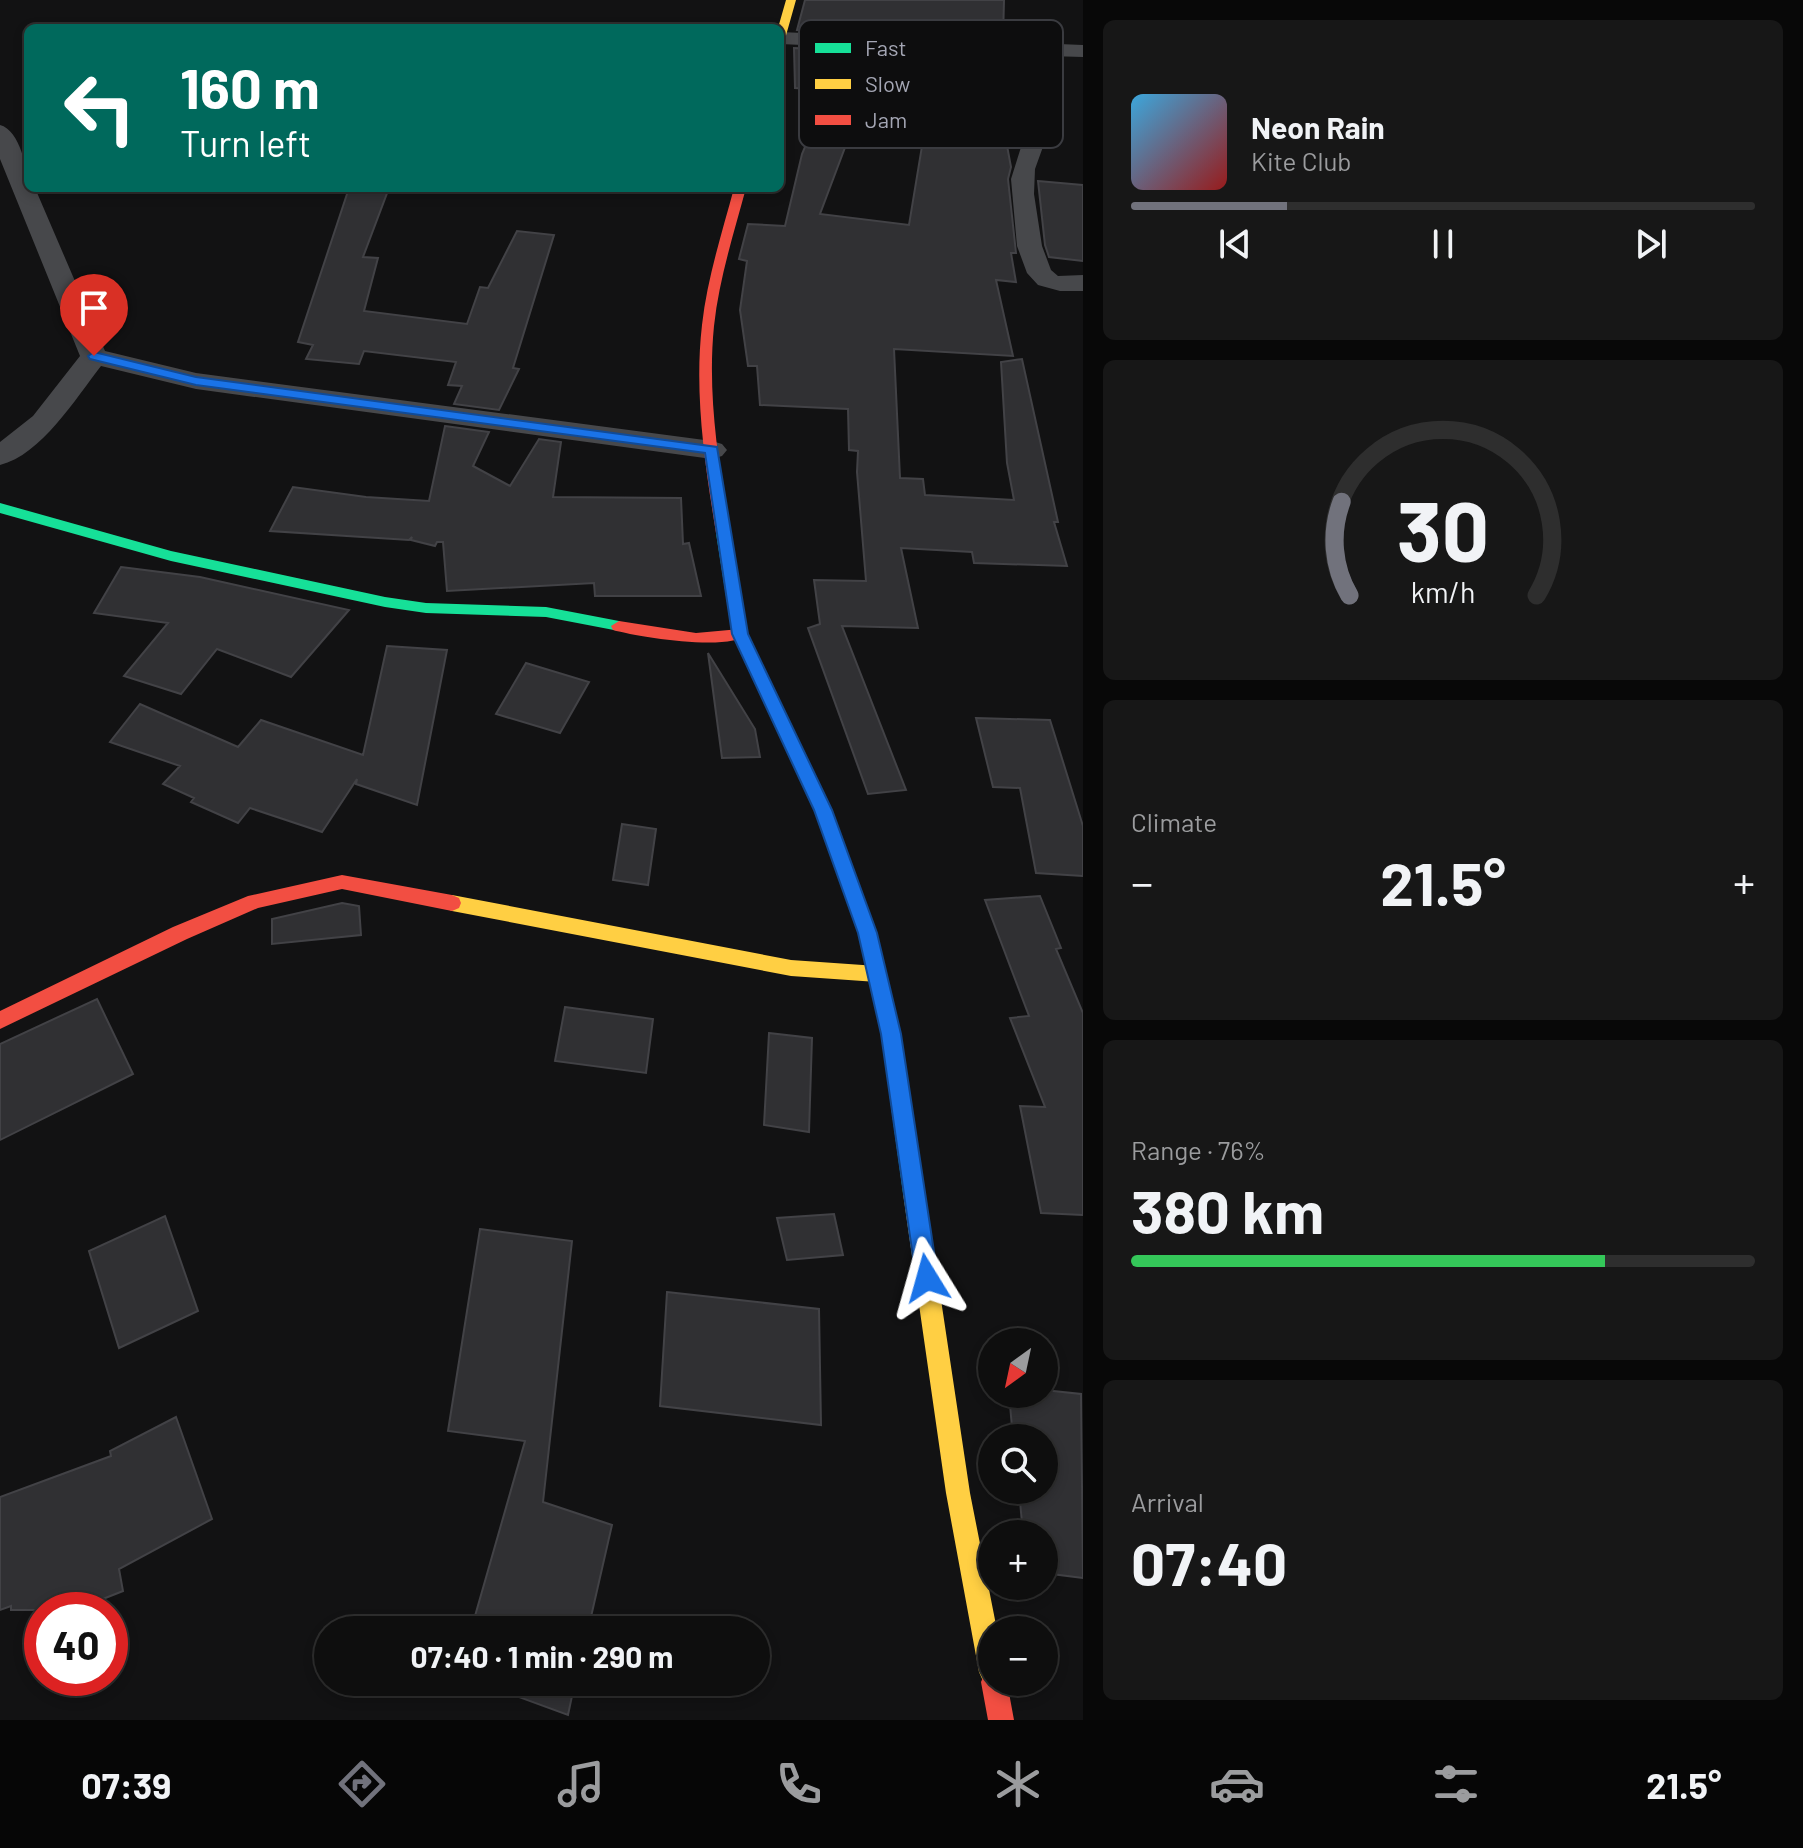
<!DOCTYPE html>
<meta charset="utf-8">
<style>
body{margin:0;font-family:Barlow,sans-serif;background:#171717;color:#f1f3f6;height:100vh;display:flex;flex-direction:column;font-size:30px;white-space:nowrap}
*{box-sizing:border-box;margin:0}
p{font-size:26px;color:#9b9c9e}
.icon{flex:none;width:44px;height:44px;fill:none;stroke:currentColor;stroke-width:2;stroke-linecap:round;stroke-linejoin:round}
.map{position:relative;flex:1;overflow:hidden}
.sheet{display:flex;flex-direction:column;gap:20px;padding:20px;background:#080808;width:720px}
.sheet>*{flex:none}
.hud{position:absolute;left:24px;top:24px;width:760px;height:168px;border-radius:12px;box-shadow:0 4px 12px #0003,0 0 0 2px #2e2e2e;background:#00695c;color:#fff;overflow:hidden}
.needle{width:52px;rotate:213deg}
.controls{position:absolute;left:978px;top:1328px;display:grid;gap:16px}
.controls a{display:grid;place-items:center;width:80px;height:80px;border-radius:50%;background:#0e0e0e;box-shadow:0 4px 12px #0003,0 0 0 2px #2e2e2e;font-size:40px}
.speed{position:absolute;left:24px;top:1592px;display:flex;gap:16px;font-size:40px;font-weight:700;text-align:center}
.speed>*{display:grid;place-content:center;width:104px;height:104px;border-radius:50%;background:#0e0e0e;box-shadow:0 4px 12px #0003,0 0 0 2px #2e2e2e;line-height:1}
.speed .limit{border:12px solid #d22;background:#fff;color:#111}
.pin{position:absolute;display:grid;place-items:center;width:68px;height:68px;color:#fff;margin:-82px -34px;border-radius:50% 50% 50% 0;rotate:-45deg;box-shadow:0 0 8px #0007}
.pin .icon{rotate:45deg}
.me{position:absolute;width:88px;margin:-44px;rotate:352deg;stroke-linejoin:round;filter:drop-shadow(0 0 6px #0008)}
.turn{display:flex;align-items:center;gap:28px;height:168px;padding:0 24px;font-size:36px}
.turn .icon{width:104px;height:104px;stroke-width:2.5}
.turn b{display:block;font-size:56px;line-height:68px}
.big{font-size:60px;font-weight:700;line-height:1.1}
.sheet .widget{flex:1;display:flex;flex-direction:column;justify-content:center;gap:12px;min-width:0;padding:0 28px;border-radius:12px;background:#171717}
.sheet .dial{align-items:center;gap:0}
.dial svg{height:208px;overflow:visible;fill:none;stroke:#2e2e2e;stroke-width:7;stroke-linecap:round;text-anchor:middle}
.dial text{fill:#f1f3f6;stroke:none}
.song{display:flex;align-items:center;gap:24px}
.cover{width:96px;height:96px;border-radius:12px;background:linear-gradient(135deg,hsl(200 70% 55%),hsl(0 70% 35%))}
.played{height:8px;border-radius:4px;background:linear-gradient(90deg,#71727c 25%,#2e2e2e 25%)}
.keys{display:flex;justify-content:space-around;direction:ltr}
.heat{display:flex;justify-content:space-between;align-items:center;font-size:44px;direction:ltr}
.charge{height:12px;border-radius:6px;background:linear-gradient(90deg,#34c759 76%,#2e2e2e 0)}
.trip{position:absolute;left:314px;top:1616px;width:456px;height:80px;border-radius:40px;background:#0e0e0e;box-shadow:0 4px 12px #0003,0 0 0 2px #2e2e2e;font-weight:700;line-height:80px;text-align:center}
.menu{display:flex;height:128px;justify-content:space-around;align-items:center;background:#060606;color:#9b9c9e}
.menu .icon{width:56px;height:56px}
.menu .selected{color:#71727c}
.menu b{font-size:36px;color:#f1f3f6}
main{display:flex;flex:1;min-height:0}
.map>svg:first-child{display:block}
.building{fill:#303033;stroke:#424246;stroke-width:2;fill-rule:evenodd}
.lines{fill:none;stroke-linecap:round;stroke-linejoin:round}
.street{fill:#47484b;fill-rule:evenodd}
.fast{fill:#16e098;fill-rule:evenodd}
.slow{fill:#ffcf43;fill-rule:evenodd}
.jam{fill:#f24e42;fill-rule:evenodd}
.route{fill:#1a73e8;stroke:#114b97;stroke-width:2}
.key{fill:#0d0d0e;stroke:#3a3b40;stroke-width:2}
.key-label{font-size:22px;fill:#a4a6b4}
</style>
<main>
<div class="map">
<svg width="1083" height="1720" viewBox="0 0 1083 1720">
<rect width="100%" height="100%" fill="#121213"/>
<!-- building -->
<path class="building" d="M805 0H1004L1003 39 797 30Z
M794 48 1003 57 1002 119 1011 167 1008 179 1016 253H1011L1016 282 996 280 1013 356 894 349 900 478 923 479 925 495 1014 500 1007 463 1001 362 1022 359 1058 522H1054L1067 566 974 563 972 552 901 548 918 628 842 626 906 790 868 794 808 628 820 624 814 580 866 581 857 472 858 451 849 450 848 409 760 405 757 366H748L740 310 747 261 739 259 748 224 785 226 802 154 829 90 795 88ZM855 121 925 128 909 225 820 214Z
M1038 181 1083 185V261L1049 257 1045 245Z
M349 188H389L363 257 378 258 364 311 467 324 480 287 488 288 517 231 554 235 513 368 519 369 499 410 454 404 462 386 448 385 456 362 364 351 359 364 306 359 313 345 298 342Z
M445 426 489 432 473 466 510 486 539 439 561 442 553 497 681 498 683 544 689 543 701 596H595L594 583 447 591 443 542H437L435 546 411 540 412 537 409 540 270 531 293 487 366 497 429 501Z
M121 567 200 577 349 610 291 677 217 649 181 694 124 676 168 623 94 613Z
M387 646 447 650 417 805 356 784 357 779 322 832 250 808 238 823 191 802 194 798 163 784 180 766 110 742 140 704 238 747 261 720 363 755Z
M708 653 755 729 760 757 722 758Z
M526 663 589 682 560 733 496 714Z
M976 718 1050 720 1083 826V876L1036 873 1020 788 993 787Z
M622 824 656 829 648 885 613 880Z
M1040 896 1061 948 1056 949 1083 1013V1215L1041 1213 1020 1106 1045 1107 1010 1018 1029 1016 985 900Z
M342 903 359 906 361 935 272 944V919Z
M97 999 133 1074 0 1140V1044Z
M565 1007 653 1019 646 1073 555 1061Z
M769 1033 812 1038 809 1132 764 1125Z
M834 1214 843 1255 787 1260 777 1218Z
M165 1216 198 1311 119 1348 89 1251Z
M480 1229 572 1241 543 1502 612 1525 588 1630H471L525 1441 448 1431Z
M667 1292 819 1309 821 1425 660 1406Z
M1044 1390 1081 1394 1083 1578 1044 1573V1534H1023L1019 1490H1044V1438H1013L1009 1394H1044Z
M176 1417 212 1519 119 1569 123 1591 75 1610H11V1606L0 1610V1497L111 1456 110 1451Z
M478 1682H575L568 1715Z"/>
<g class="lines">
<!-- street -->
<path class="street" d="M780 32 1083 45V57L1048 56 1044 144 1035 169 1034 194 1042 246 1051 270 1058 276 1083 275V291H1060L1038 285 1027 273 1017 246 1011 179 1022 144 1028 55 780 44Z
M0 125C20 130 28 170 28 188H35L105 351 196 373 712 441 722 444 727 450 722 456 712 459 196 389 101 366C76 398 41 455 0 465V442L33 416 80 356 0 159Z"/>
<!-- fast -->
<path class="fast" d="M0 503 171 551 385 597 426 603 546 607 619 621 627 626 619 631 546 617 426 613 385 607 171 561 0 513Z
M723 528 730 533 748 634 832 810 877 933 901 1034 925 1193 922 1200 914 1203 906 1200 903 1193 881 1034 859 933 814 810 732 634 716 533Z"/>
<!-- slow -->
<path class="slow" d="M786 0H796L785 39 780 42 778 28Z
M452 895 791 960 877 966 884 968 887 974 884 980 877 982 791 976 452 911 445 908 443 903 445 898Z
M914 1183 922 1186 925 1193 970 1493 997 1630H992V1682H1000L992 1685 983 1681 979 1672 946 1493 903 1193 906 1186Z"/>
<!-- jam -->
<path class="jam" d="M734 188H746C734 233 719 279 714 326 707 395 719 465 730 533L723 538 716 533C705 465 694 394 702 325 707 279 722 233 734 188Z
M619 621 696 633 740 629 748 634C731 652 638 637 613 630L611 626Z
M342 875 452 895 459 898 461 903 459 908 452 911 342 889 258 908 187 939 0 1029V1011L173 927 248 896Z
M992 1670V1682H1007L1014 1720H988L981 1682 985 1673Z"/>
</g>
<!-- route -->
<path class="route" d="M94 352 196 377 717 447 748 634 832 810 877 933 901 1034 938 1278 935 1286 927 1290 919 1286 916 1278 881 1034 858 933 814 810 732 634 705 453 196 385 90 359 88 356Z"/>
<!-- legend -->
<rect x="799" y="20" width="264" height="128" rx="12" class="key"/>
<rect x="815" y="43" width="36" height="10" fill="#16e098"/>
<rect x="815" y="79" width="36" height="10" fill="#ffcf43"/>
<rect x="815" y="115" width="36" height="10" fill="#f24e42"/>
<g class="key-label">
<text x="865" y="56">Fast</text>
<text x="865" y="92">Slow</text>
<text x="865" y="128">Jam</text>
</g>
</svg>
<div class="controls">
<a><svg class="needle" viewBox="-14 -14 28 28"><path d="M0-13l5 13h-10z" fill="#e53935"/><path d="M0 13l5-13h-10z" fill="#9b9c9e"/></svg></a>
<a><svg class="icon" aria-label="search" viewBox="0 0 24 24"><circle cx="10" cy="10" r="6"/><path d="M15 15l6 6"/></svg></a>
<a>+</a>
<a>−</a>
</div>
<div class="speed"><div class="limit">40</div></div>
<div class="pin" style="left:94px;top:356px;background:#d93025"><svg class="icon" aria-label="arrive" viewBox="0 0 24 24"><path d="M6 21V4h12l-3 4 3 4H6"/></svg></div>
<svg class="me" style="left:927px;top:1278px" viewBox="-20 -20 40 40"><path d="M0-17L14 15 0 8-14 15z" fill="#1a73e8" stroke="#fff" stroke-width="4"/></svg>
<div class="trip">07:40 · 1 min · 290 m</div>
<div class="hud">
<div class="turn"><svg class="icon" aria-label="left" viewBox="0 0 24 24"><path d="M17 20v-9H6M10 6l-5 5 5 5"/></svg><div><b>160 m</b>Turn left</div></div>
</div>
</div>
<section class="sheet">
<div class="widget">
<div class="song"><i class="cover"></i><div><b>Neon Rain</b><p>Kite Club</p></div></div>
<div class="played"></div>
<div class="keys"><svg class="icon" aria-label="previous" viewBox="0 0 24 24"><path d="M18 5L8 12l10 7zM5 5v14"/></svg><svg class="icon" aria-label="pause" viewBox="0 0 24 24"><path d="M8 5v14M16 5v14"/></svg><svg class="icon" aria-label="next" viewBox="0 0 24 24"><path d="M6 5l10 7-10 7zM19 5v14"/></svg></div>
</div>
<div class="widget dial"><svg viewBox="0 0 100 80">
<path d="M14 69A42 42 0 1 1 86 69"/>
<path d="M14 69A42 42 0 0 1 11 33" stroke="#71727c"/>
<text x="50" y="56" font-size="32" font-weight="700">30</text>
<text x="50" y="72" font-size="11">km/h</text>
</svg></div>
<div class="widget"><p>Climate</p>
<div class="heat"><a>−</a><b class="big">21.5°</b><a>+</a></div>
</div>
<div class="widget"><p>Range · 76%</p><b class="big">380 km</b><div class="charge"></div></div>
<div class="widget"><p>Arrival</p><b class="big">07:40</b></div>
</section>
</main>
<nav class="menu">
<b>07:39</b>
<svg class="icon selected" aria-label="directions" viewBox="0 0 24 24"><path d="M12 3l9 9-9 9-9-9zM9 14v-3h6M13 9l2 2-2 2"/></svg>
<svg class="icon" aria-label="music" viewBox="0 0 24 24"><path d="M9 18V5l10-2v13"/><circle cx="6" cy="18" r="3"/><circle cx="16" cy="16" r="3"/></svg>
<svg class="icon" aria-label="phone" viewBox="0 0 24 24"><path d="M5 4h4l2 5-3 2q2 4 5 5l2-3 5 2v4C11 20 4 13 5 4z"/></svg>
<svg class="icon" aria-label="climate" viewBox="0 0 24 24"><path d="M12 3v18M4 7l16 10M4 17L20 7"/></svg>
<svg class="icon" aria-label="car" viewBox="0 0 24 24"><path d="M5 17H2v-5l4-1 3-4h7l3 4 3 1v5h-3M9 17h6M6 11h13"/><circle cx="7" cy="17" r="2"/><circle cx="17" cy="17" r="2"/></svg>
<svg class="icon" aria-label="filters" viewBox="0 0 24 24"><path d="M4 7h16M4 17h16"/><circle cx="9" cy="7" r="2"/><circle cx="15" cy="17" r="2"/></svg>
<b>21.5°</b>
</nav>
